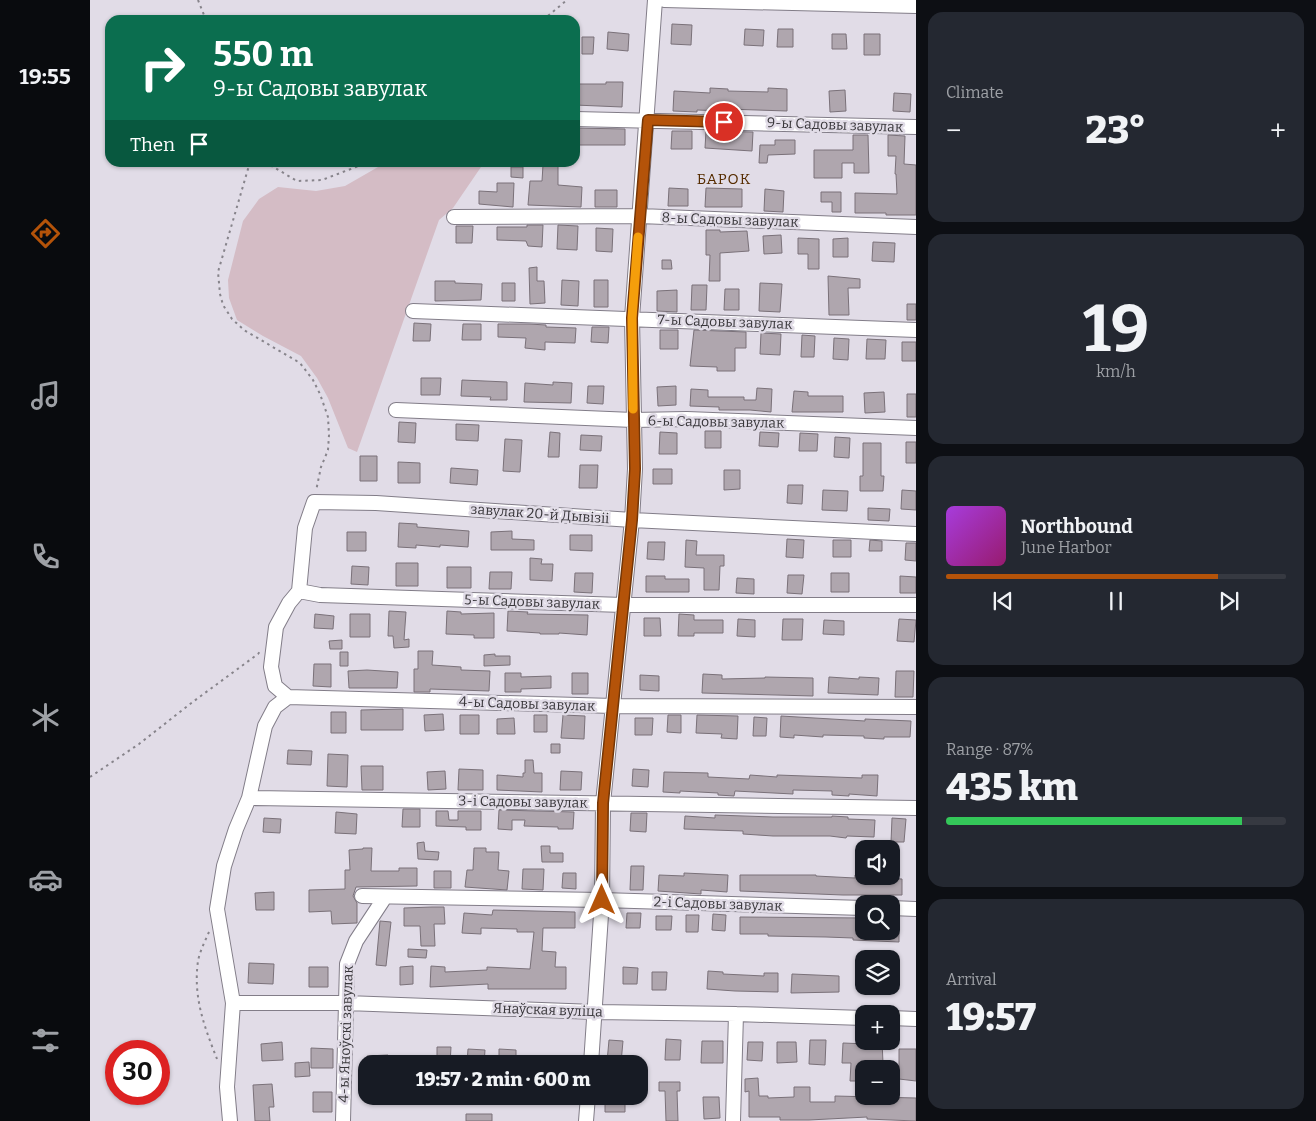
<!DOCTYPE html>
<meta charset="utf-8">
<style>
body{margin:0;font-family:Bitter,serif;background:#242831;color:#f1f3f6;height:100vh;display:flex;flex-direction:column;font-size:19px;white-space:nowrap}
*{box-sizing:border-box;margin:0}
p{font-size:16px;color:#9ea1a6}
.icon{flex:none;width:28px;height:28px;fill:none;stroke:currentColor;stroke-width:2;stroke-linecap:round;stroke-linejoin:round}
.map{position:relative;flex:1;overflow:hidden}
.drawer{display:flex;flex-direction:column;gap:12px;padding:12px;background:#0d0f14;width:400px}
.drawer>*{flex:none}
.guide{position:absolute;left:15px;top:15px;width:475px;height:152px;border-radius:15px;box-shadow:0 1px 4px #0004;background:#0b6e4f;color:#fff;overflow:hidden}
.tools{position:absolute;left:765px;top:840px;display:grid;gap:10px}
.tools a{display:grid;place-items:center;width:45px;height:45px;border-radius:10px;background:#171b24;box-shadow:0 1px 4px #0004;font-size:25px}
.speed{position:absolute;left:15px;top:1040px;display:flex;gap:10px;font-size:25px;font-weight:700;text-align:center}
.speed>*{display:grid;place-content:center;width:65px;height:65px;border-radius:50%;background:#171b24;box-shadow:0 1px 4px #0004;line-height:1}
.speed .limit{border:8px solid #d22;background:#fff;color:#111}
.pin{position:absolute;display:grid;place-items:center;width:42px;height:42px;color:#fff;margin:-21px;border:2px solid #fff;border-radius:50%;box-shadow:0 1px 5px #0007}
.me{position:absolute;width:55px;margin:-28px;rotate:0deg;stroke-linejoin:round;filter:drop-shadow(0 0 4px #0008)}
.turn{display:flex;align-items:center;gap:18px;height:105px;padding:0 25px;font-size:22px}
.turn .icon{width:65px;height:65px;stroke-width:2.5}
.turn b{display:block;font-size:35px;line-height:42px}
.then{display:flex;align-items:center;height:48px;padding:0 25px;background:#0003;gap:10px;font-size:19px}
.big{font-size:38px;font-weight:800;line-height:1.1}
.drawer .tile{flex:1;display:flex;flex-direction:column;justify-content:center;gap:8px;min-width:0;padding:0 18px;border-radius:15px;background:#242831}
.drawer .dial{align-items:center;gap:0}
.dial b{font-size:65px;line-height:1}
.song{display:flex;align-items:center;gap:15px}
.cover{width:60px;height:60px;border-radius:8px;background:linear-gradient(135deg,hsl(280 70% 55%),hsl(320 70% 35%))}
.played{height:5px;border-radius:2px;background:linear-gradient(90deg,#b45309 80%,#363941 80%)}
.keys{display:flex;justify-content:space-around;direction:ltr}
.heat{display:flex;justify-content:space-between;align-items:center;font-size:28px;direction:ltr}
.charge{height:8px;border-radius:4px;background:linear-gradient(90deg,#34c759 87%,#363941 0)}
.trip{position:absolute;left:268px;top:1055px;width:290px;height:50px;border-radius:15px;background:#171b24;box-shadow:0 1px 4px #0004;font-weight:800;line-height:50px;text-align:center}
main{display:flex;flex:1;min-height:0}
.tabs{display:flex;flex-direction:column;width:90px;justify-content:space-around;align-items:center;background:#090b0e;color:#9ea1a6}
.tabs .icon{width:35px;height:35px}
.tabs .active{color:#b45309}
.tabs b{font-size:22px;color:#f1f3f6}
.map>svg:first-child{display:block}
.green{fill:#d4bcc5}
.building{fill:#afa6ae;stroke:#7a7179}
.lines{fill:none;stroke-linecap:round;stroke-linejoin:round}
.minor-casing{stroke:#827d88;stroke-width:16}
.path{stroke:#87848b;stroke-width:2;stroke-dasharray:2.5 4;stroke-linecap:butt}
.minor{stroke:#fff;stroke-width:14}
.route-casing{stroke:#753606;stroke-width:12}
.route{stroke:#b45309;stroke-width:9}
.slow{stroke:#f59e0b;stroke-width:9}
.labels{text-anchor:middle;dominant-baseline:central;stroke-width:5;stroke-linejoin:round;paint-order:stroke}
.street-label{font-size:14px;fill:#38363a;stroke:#e1dce7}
.neighbourhood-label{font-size:15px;letter-spacing:1px;fill:#562c01;stroke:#e1dce7}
</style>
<main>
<nav class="tabs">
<b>19:55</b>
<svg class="icon active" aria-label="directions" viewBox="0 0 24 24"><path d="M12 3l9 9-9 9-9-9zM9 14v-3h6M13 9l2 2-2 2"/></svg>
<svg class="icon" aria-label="music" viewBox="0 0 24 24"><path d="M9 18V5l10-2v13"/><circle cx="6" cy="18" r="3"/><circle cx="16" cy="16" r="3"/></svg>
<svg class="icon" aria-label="phone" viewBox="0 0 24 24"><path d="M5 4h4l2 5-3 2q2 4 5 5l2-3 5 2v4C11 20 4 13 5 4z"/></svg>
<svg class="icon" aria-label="climate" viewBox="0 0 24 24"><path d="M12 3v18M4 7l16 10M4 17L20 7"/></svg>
<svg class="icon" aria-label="car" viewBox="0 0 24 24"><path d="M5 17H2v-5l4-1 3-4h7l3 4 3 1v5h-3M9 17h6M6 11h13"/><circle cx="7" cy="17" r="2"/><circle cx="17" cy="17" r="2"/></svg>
<svg class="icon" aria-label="filters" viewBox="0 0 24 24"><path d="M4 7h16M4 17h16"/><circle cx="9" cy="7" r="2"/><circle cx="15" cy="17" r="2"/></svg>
</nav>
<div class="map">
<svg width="826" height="1121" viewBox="0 0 826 1121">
<rect width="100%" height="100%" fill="#e1dce7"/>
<!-- green -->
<path class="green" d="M295 163H382L391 167 363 208 349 220 267 452 258 448 238 398 227 378 211 356 173 336 147 320 139 298 138 280 153 221 169 199 188 187 226 191 255 186Z"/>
<!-- building -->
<path class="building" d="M582 24 602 25 601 45 581 44Z
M655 29 674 30 673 46 654 45Z
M688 29H703V47H687Z
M518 32 539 34 538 51 517 49Z
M742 34H756L757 49H742Z
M774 34H790V55H774Z
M492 37H504L503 54H492Z
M516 82H533L532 107 485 105V84H516Z
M620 88 638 89V91L678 92V88L697 89V111L636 109V111L607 110V112L583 111 584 91 620 93Z
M755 90 756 111 740 112 739 91Z
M804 93 821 94 820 112 803 111Z
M485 128 535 129V145H485Z
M582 131H602V149H581Z
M616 131 663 132 662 151 615 148Z
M763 135H778L779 173H764V163H752V178H724V150H763Z
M798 135 815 136 814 164 826 165V215H796V213H765V193L807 194 806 174H805L806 156H798Z
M685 140H705V154L678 155 677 163H669L670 145H685Z
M453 165H468V185L492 187 491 207 438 205 440 181H452Z
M421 167H433V178L421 177Z
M407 183H424L423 207 389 204V191L407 192Z
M579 188 598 189V206H578Z
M616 188 652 189V207H615Z
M675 189 694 191 693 212 674 211Z
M505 190H527V207H505Z
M731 192H751V212H742V202H731Z
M437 225H453L452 247 438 246 436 241 407 240V227H437Z
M468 225 488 226 487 250 467 249Z
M366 226H383L382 243H366Z
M506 228 523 229 522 252 506 251Z
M616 230H630V232L657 231 659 251 630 253V281H619L620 255H616Z
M691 235 692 253 674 254 673 236Z
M708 238 729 239V269H718V254H708Z
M758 238V257H743V239Z
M783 242 805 243 804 262 782 261Z
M572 260H581L582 269H572Z
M447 267V281H454L455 303 440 304 439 268Z
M738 276 770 279V288H758L759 315H739Z
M472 280 489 281 488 306 471 305Z
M504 280H518V307H504Z
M345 281H365V283L392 284 391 300 345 301Z
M412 283H425V301H412Z
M670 283 692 284 690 312 669 311Z
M602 285H617L616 310H601Z
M635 289H649V310H634Z
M587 290V312L567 311V291Z
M817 304H826V320H817Z
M324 323 341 324 340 341H323Z
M373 324H391V340H372Z
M408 324H439L456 325V327L486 328 485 343 455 342V350L435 348 436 338 408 337Z
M502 327H519L518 343 501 342Z
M570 330H588V349H570Z
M604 330 656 332V348H645V371H627V367L600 366Z
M671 333 691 334 690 355 670 354Z
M712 335 725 336 724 357H711Z
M744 338 759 339 758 360 743 359Z
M777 339 796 340 795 359H776Z
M812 342H826V361H812Z
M331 378H351L350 395H331Z
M372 380 417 382V400H400L401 397 371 396Z
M463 382 482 383 481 403 434 402 435 383 463 385Z
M498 386H514L513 404 497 403Z
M586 386V405L568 406 567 387Z
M667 388 682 389 681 412 660 410H629V407L600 406 601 389 618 390V397H654V400H666Z
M704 391 718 392V396H753V412H702Z
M794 392 795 412 775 413 774 393Z
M817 394H826V417H817Z
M309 422 326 423 325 443 308 442Z
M366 424 389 425 388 441 366 440Z
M615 431H631V448H615Z
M460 432 470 433 469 457H458Z
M570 432 587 433V454H569Z
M670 432 689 433 688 447 669 446Z
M710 433 728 434 727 451H709Z
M491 435 512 436 511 451 490 450Z
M745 437 760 438 759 458 744 457Z
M415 439 432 440 430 472 413 471Z
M816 442H826V463H816Z
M773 443H791V476H794L793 491H770V476H773Z
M270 456H287V481H270Z
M308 462 330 463V483H308Z
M490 465H508L507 488H489Z
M361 468 388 470 387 485 360 483Z
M563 469H582V484H563Z
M634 470H650V489L634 490Z
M698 485H713L712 504 697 503Z
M733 490 758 491 757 511 732 510Z
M812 490 826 491V510L811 509Z
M778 508 800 509 799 521 778 520Z
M309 523 327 524V527L379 531 378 547 350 545V547L326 545V548L308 547Z
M422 531V539L444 540V550H401V532Z
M257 532H276V551H257Z
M480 535H502V551L480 550Z
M697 539 714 540 713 558 696 557Z
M596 540 607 541 606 555H634V566H630L629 590H614V568L595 567Z
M743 540H761V557H743Z
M780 540 792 541V551H779Z
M558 542H575L574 560 557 559Z
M816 543H826V561L815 560Z
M440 558 452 559 451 564H463L462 581 440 580Z
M306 563H328V586H306Z
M262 566 279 567 278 585 261 584Z
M357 567H381V588H357Z
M400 572H422L421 589H399Z
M485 573H503L502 593 484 592Z
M741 573H759V592H741Z
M698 575H714L712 594 697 593Z
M556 576H575V579H599V592H556Z
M810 576 826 577V593H810Z
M647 578 664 579V594L646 593Z
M299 611 316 612 314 640 319 639V647L304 648 303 636H298Z
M357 611 371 612V614L404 613V638H384V635L356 634Z
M418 611 438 612 437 614 498 615 497 635 469 633V634H450V633L417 631Z
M225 614 244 616 243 629 224 628Z
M260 614H280V637H260Z
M589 614 604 615V620H633V633H604V636H588Z
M554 618H570L571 636H554Z
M648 619 665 620V637L647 636Z
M693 619H713L712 640H692Z
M809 619 826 620 824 642 807 641Z
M734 620 754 621V635L733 634Z
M252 640V649H240L239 641Z
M328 651H343L342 665 371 667V670L400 671 399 691 340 689V692H324V669H328Z
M250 652H258V666H250Z
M405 654V656H420V665L394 666V655Z
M224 664H241V687L223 686Z
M277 670 308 672 307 688H259L258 671Z
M806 671H824L823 697H805Z
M415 673H431V677L461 676V688L431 689V692H415Z
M482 673H498V694H482Z
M613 674 632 675V679L675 678V677L723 678V696L612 693Z
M550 675 569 676V691L550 690Z
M739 677 769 679V677L789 678 788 695 738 693Z
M313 709V730H271V710Z
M241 712H256V733H241Z
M353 714 354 730 335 731 334 715Z
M370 715H389V734H370Z
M444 715H457V732H444Z
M473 715 495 716 494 739 471 738Z
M578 715H591V733L577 732Z
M607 715 648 716 647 739 631 738 632 734 606 733Z
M691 716 775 721V719L821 721 820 737H794V739L774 738V736L733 735V737L704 735V738L690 737Z
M664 717 677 718 676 736H663Z
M424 718 425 734H407V719Z
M545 718H563L562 735H545Z
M461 744H470V753H461Z
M198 750 222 751 221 765 197 764Z
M238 754 258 755 257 787 237 786Z
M435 760H443L444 773H452V792L407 790V775L433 777V773H435Z
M271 766H293V790H272Z
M369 769 393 770V790H368Z
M543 769 559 770 558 787 542 786Z
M355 771 356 789 338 790 337 772Z
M471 771 492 772 491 790H470Z
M574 772 618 773V777L659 779 660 775 687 777V775L772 778V775H788L787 796 759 794V796L742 795V791L703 790V794L645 791 644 796 628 795V793L590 791V793L573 792Z
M313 809H330V827H312Z
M409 810 484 812 483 829H468V827L434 826 435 820H422V830L408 829Z
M346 811H358L359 820H368V811H391V830H376V827L346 826Z
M246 812 267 814 266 834 245 833Z
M541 813H557L556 832 540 831Z
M625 815 683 817H742V816L758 817V819L785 820 784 837 757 836 756 838 740 836H683L653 834V831L594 829 595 816 625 818Z
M174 818 191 819 190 833 173 832Z
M802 818 816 819 814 842H801Z
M334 842 335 851 349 852 348 860 328 859 327 843Z
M451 846H460V853H473V862H452Z
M273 848H282L281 871H309V868H327V886L266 887 263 896 267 903V923L242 924 241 911 219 912V890L255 889V870H260L259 850 273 849Z
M384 848H396V852H409L408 870 419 871 417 890 375 887 377 870H383Z
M541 866H554L553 890H540Z
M433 869H454L453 890 432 889Z
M344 871H361V888H344Z
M473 873H486V889L472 888Z
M594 873 638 875 637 892 611 890V894L568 891 569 875 594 876Z
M650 875H726V876L765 878V875H774V876H782V878L812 879V895H753L650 891Z
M184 892V910H166L165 893Z
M342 907H354L355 924H344L345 946H331L330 926H314V908Z
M403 910 485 912V928H453L452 951 466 952 465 967H476V989H398V984L340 987 341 966 355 967V972L397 970V967L440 969 444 932H427V929L391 928V934L372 933 374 913 402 915Z
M537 913H551L550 928H536Z
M623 914 636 915 635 931 622 930Z
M596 915H609L608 932H596Z
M566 916H582L581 930H566Z
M650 917 774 918V931H801V917H809V942L763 940V938L736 937 678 936V934H650Z
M290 921 301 922 296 966 286 965Z
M318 949 337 950 336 958 318 957Z
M159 963 184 964 183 984 158 983Z
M323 966V984L310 985V967Z
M219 967H238V987H219Z
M533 967 548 968 547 984H533Z
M618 971 633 972V974L674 976V973H688V992L645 991 617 989Z
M562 972H577L576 990H562Z
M702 974 749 976V992L701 993Z
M576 1039 591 1040 590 1060H575Z
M519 1040 533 1041 531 1063 517 1062Z
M720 1040H736L735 1065 719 1064Z
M612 1041H633V1063H611Z
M777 1041H792L793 1063H774V1081H760L761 1063H752L753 1043 778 1044Z
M192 1042 193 1060 172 1061 171 1044Z
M658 1042H673L672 1061 657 1060Z
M687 1042H706L707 1062 687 1063Z
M347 1047H361L360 1064H347Z
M221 1048 243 1049V1068H221Z
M378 1049 395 1050 394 1064H377Z
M409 1049 426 1050V1064H409Z
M809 1049H826V1081L809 1079Z
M298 1055 299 1064H278L277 1056Z
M219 1062 220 1076 205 1077V1063Z
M668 1078 669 1096H678V1098L704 1097V1087H720V1102H745V1096L826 1098V1121L777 1119V1117L719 1120H690V1117H659V1091L655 1092V1079Z
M569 1082H590V1091H587L588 1121H576L575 1091H569Z
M182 1084 184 1107H179L180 1121H165L163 1085Z
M223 1092H242V1112H223Z
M515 1096H535V1112H515Z
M613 1097H629L630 1118 614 1119Z
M376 1114H402V1121H376Z"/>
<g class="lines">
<defs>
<path id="minor" d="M574 0 826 6
M485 119 826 127
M364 217 550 216 826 227
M323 311 826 330
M306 410 543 420 597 419 826 428
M209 591 230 595 533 605H826
M198 697 523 706 826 707
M159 798 826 808
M272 896 512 900 774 908
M801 908 826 909
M143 1003H256L505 1012 646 1014 774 1018
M801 1018 826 1019
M501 1064 512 900 513 803 542 520 545 469 542 318 565 0
M140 1121 137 1087 143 1003 127 909 134 866 146 829 159 798 175 726 185 707 198 697 185 686 181 667 186 627 199 603 209 591 215 528 224 502 286 503 542 520 826 534
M253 1121 257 964 266 941 295 897
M496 1121 498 1096
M643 1121 646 1014"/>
</defs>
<!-- minor casing -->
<use href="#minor" class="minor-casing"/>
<!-- path -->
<path class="path" d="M108 0 116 20
M453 20 477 0
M160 162 128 272 130 294 133 305 142 319 154 330 210 363 223 380 230 394 238 417 239 435 238 450 231 467 226 491
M175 162 207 181 232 180 279 162
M0 777 49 744 104 701 168 654 171 650
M119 932C115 941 110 951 108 961 103 997 114 1026 127 1059"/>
<!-- minor -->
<use href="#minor" class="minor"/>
</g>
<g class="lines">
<defs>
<path id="route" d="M512 900 513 803 542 520 545 469 542 318 558 120 634 122"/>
</defs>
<!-- route casing -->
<use href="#route" class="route-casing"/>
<!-- route -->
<use href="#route" class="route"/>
<!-- slow -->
<path class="slow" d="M543 409 542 318 548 237"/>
</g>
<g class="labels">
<!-- street labels -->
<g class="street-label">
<text transform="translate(745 125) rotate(2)">9-ы Садовы завулак</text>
<text transform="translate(640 220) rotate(2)">8-ы Садовы завулак</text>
<text transform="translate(635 322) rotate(2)">7-ы Садовы завулак</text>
<text transform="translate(626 422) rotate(1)">6-ы Садовы завулак</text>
<text transform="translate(450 514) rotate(4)">завулак 20-й Дывізіі</text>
<text transform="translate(442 602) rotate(2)">5-ы Садовы завулак</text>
<text transform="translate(437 704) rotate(2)">4-ы Садовы завулак</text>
<text transform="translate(433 802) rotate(1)">3-і Садовы завулак</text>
<text transform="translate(628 904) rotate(2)">2-і Садовы завулак</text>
<text transform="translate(458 1010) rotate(2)">Янаўская вуліца</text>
<text transform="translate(256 1034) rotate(-88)">4-ы Яноўскі завулак</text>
</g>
<!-- neighbourhood labels -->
<g class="neighbourhood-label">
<text x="634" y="179">БАРОК</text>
</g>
</g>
</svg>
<div class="tools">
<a><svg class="icon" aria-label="sound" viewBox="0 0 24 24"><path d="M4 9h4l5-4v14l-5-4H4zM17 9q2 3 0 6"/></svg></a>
<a><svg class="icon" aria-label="search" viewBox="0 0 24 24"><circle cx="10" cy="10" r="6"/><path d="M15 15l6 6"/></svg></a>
<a><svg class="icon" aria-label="layers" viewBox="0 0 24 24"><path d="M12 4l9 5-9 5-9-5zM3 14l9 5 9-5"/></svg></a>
<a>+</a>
<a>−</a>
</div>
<div class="speed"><div class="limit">30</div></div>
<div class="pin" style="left:634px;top:122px;background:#d93025"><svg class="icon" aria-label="arrive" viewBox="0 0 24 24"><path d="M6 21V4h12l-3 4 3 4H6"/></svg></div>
<svg class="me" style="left:512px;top:900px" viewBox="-20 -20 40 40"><path d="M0-17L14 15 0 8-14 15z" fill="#b45309" stroke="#fff" stroke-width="4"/></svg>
<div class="trip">19:57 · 2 min · 600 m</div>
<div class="guide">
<div class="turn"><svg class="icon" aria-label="right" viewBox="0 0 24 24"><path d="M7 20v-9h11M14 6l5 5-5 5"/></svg><div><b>550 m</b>9-ы Садовы завулак</div></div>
<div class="then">Then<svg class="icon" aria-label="arrive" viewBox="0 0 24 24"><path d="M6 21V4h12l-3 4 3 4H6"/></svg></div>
</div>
</div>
<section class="drawer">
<div class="tile"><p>Climate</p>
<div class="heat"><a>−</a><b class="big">23°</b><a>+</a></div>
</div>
<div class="tile dial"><b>19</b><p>km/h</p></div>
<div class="tile">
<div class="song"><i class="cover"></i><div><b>Northbound</b><p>June Harbor</p></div></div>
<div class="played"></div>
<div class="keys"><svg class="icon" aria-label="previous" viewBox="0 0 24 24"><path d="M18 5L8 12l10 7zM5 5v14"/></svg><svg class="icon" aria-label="pause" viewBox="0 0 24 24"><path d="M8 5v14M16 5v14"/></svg><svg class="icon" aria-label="next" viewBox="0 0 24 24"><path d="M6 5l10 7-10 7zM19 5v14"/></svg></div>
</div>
<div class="tile"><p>Range · 87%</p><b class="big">435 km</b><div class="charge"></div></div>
<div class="tile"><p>Arrival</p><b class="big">19:57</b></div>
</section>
</main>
